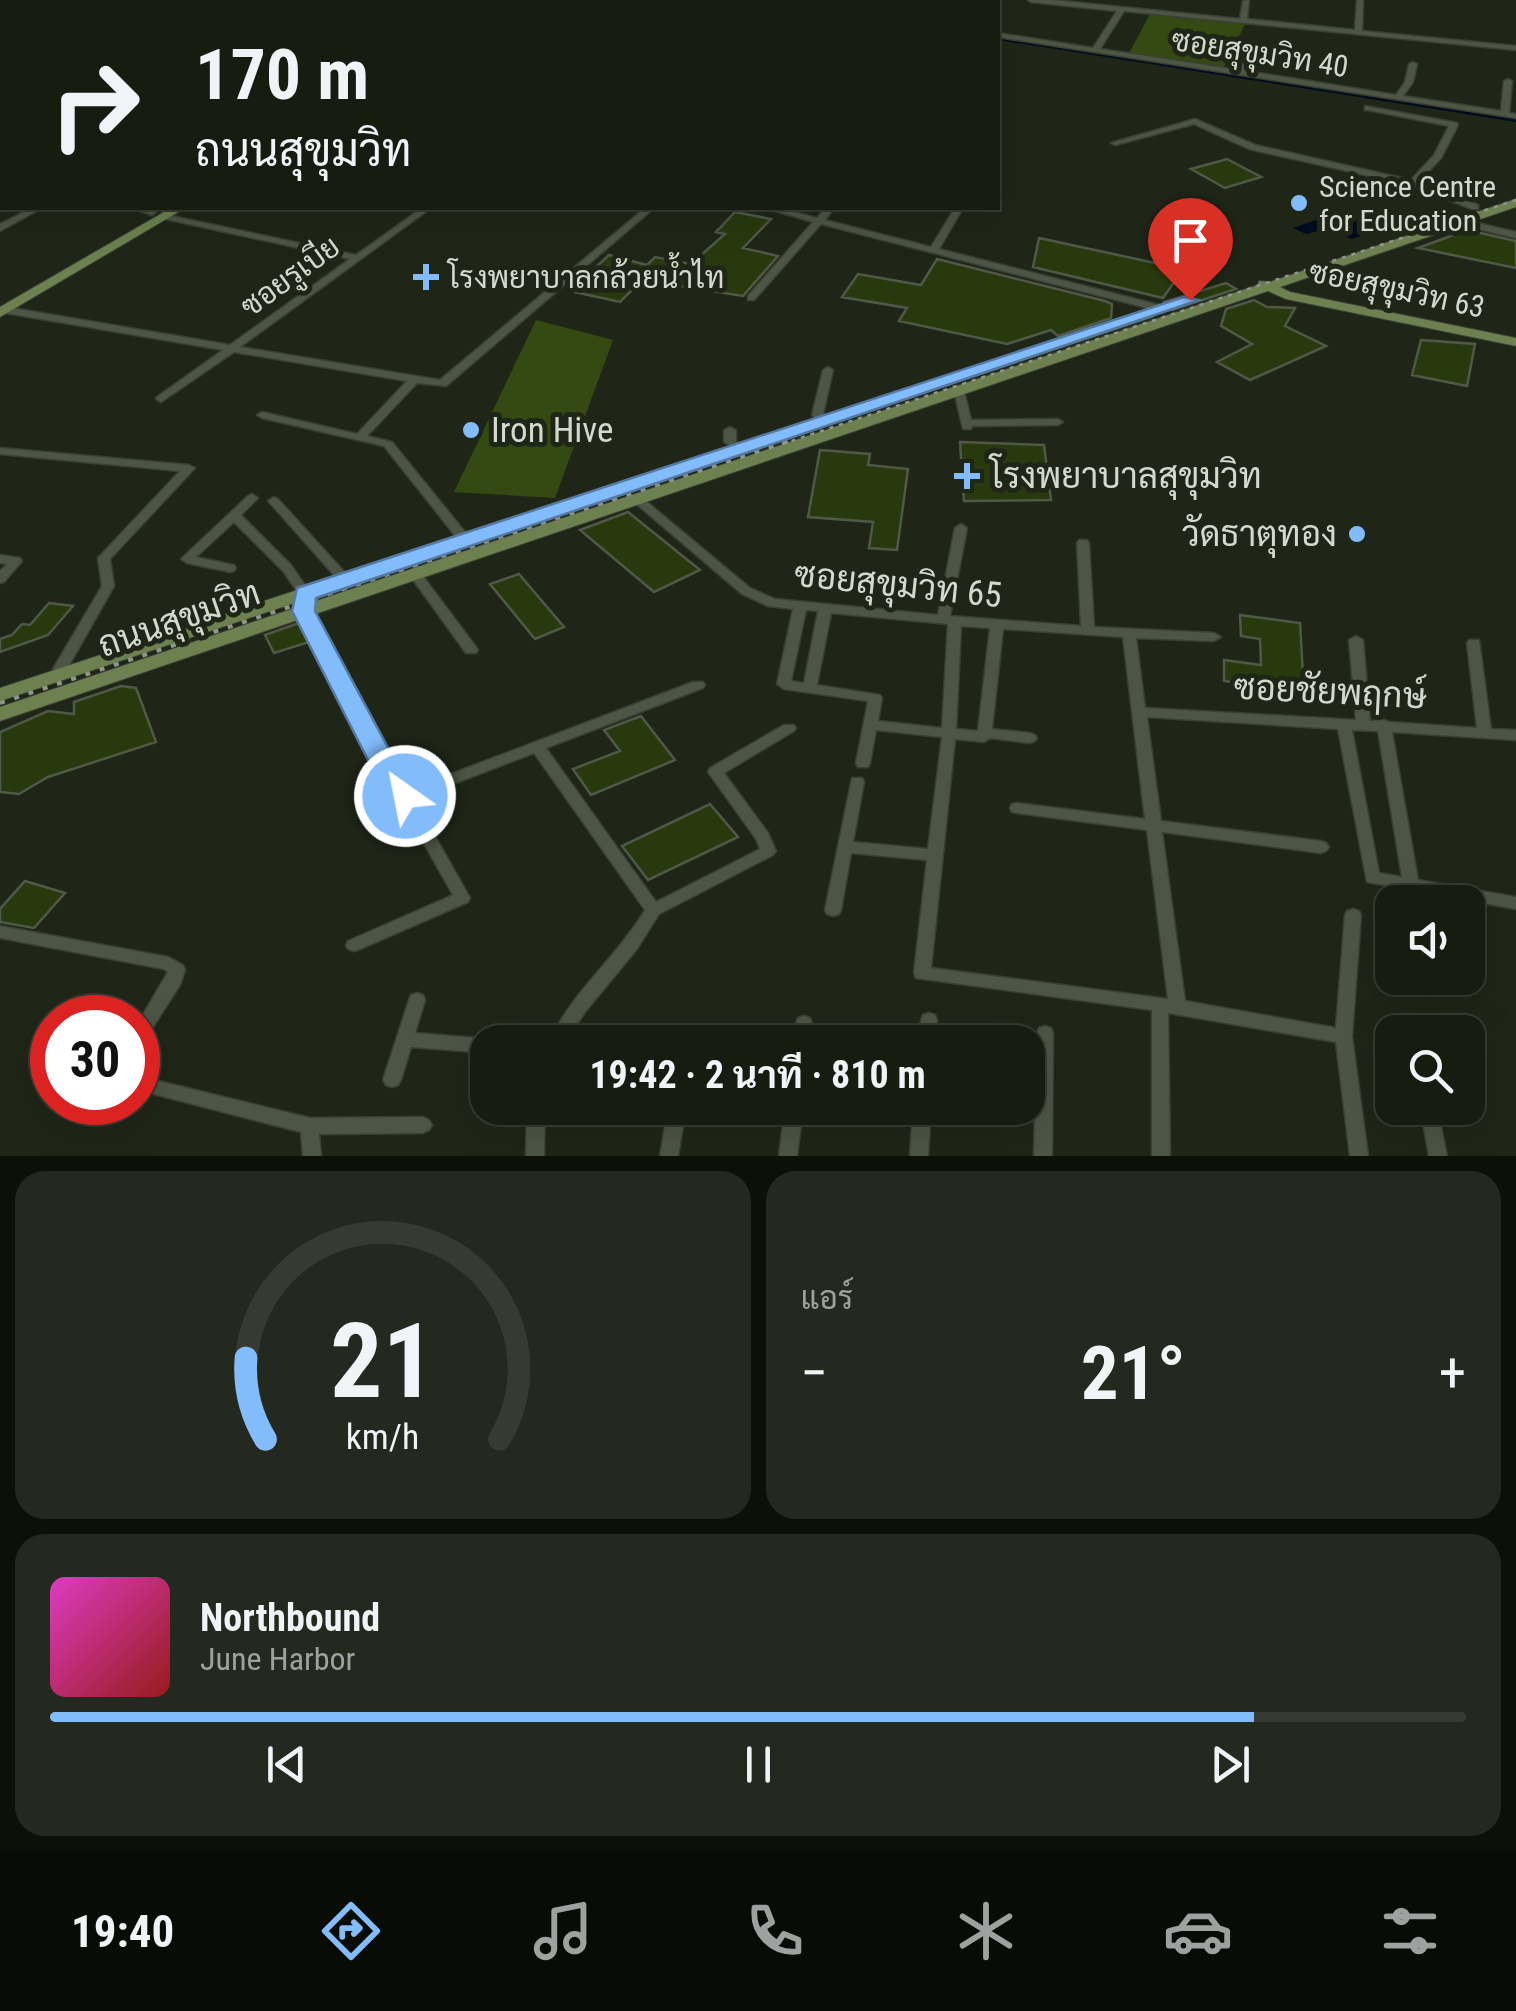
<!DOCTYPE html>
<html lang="th">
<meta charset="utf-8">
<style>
body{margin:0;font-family:"Roboto Condensed",Sarabun,sans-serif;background:#24291f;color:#f1f3f6;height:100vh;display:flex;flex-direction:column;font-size:38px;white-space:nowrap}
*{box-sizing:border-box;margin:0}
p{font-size:32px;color:#9ea19f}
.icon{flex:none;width:55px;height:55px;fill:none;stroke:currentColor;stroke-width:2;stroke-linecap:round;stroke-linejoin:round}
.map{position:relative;height:1156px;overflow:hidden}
.sheet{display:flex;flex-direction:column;gap:15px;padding:15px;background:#0d0f09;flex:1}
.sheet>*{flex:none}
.hud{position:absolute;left:0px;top:0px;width:1000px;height:210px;box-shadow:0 10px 40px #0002,0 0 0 2px #363a31;background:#171c11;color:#f1f3f6;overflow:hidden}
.tools{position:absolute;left:1375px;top:885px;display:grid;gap:20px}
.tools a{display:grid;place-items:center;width:110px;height:110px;border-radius:20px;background:#171c11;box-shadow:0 10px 40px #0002,0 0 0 2px #363a31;font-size:50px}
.speed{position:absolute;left:30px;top:995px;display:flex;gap:20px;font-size:50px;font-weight:700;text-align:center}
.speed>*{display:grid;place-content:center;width:130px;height:130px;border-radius:50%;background:#171c11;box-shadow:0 10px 40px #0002,0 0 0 2px #363a31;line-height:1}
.speed .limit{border:15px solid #d22;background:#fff;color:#111}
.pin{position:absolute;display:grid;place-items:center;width:85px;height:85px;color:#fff;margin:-102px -42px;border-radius:50% 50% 50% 0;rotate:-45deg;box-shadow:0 0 10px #0007}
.pin .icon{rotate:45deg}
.me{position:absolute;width:110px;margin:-55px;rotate:327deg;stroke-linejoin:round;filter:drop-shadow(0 0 8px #0008)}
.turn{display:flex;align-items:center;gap:35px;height:210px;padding:0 30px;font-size:45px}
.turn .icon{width:130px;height:130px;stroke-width:2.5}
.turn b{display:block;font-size:70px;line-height:85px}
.big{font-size:75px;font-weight:700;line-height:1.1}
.sheet .widget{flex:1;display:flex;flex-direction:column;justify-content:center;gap:15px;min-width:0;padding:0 35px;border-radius:30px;background:#24291f}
.sheet .dial{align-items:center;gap:0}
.dial svg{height:260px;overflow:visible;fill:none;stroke:#363a31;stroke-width:7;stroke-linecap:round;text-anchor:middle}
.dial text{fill:#f1f3f6;stroke:none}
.song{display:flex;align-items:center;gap:30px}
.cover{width:120px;height:120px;border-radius:15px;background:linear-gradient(135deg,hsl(310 70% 55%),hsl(0 70% 35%))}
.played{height:10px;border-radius:5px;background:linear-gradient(90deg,#83bcfb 85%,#363a31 85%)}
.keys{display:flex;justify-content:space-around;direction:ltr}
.heat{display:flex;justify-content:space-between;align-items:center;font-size:55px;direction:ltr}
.sheet .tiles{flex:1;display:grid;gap:15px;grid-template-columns:1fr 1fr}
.widget:last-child{grid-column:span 2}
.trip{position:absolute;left:470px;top:1025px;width:575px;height:100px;border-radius:30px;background:#171c11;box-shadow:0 10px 40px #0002,0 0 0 2px #363a31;font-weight:700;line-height:100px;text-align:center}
.tab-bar{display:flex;height:160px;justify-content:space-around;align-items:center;background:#090b07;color:#9ea19f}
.tab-bar .icon{width:70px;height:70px}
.tab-bar .active{color:#83bcfb}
.tab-bar b{font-size:45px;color:#f1f3f6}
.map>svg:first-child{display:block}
.green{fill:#354a13}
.water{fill:#000b1d}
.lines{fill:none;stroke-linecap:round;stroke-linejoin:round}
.canal{fill:#000b1d;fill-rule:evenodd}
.building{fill:#28390e;stroke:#505847;stroke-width:2.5}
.minor-casing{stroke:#3a3f34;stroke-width:3}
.major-casing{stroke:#3a3f34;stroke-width:2}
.highway-casing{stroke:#3a3f34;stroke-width:2}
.minor{fill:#4d5544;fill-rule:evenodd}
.major{fill:#6c814f;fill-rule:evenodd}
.highway{fill:#809f57;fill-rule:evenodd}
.rail-far1{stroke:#90968a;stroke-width:2.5;stroke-dasharray:4 6;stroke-linecap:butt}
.rail{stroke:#90968a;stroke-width:4;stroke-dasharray:5 10;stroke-linecap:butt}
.route{fill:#83bcfb;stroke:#557aa3;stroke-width:2.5}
.poi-dot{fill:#83bcfb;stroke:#1f2617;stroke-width:4}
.labels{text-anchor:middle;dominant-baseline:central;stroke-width:10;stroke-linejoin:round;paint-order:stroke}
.far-street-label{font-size:30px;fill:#d4d8ce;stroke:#1f2617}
.far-poi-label{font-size:30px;fill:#d4d8ce;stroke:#1f2617;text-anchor:start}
.poi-label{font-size:35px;fill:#d4d8ce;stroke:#1f2617;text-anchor:start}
.street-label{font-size:35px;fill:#d4d8ce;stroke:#1f2617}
</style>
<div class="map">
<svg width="1516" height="1156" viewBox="0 0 1516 1156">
<rect width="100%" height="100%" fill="#1f2617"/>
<!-- green -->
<path class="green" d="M1150 14 1245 24 1223 69 1128 55Z
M536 320 613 340 555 498 454 492Z"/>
<!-- water -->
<path class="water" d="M1339 212 1365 222 1372 233 1351 239 1329 228 1306 234 1293 228Z"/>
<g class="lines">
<!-- canal -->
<path class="canal" d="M745 0H765L768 2H752Z
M998 36 1516 118V122L998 40Z"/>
</g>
<!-- building -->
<path class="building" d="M1227 159 1261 177 1225 188 1191 169Z
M735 212 771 219 743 248 778 256 743 296 642 280 620 302 570 291 609 255 647 265 655 257 691 264 725 234 716 232Z
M1467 230 1516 241V268L1418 248Z
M1039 238 1183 269 1163 298 1033 267Z
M937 259 1105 301 1112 304 1111 318 1058 336 1051 330 1007 344 899 321 907 308 842 297 858 274 921 285Z
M1226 283 1236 289 1172 310 1164 302Z
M1254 300 1267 307 1295 308 1285 326 1326 346 1250 380 1217 362 1252 344 1221 326 1226 309Z
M1421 340 1475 344 1467 386 1412 375Z
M960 442 1044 445 1051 500 964 501Z
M820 450 870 454 868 465 908 469 897 550 869 548 873 522 808 517Z
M628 512 700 570 654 592 580 530Z
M519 574 564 627 535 639 490 584Z
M49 603 73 606 48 635 0 652V639L12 635 22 624 30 625Z
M1240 615 1300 623 1304 692 1224 681V660L1261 665 1260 639 1241 636Z
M299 623 309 642 274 653 265 635Z
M121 686 136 688 156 742 48 777 19 794 0 792V732L48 711 74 714V702Z
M641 716 675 760 591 795 573 769 620 751 604 730Z
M710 804 738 837 648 880 622 846Z
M25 881 65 893 34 928 0 922V909Z"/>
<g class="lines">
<defs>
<path id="minor" d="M473 0H495L498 2H480Z
M598 0H616L619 2H604Z
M720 0H728L726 2H719Z
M770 0H789L792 2H776Z
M1028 0H1052L1240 19 1243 1 1249 0 1247 19 1355 30 1357 0H1363L1362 31 1516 46V50L1124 11 1100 49 1239 70 1249 49 1253 47 1257 49 1246 71 1396 95 1405 82 1409 64 1413 62 1417 64 1413 82 1403 96 1501 111 1504 81 1508 79 1512 81 1509 113 1516 114V118L998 37V33L1093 48 1117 11 1031 2Z
M0 7H2V11H0Z
M0 80H2V85H0Z
M1365 106 1457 123 1458 125 1441 158 1419 182 1478 205V209H1472L1410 185 1249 149 1194 124 1115 145 1111 143 1195 119 1255 145 1411 180 1434 155 1449 126 1368 110H1365Z
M2 163V169L0 170V164Z
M32 208H42L0 231V224Z
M131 208H144L156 212 152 215Z
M422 208H431L240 347 440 380 645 208H654L446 386 417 383 367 436 392 442 469 537 471 540 465 544 461 543 384 446 262 418 257 415 262 412 357 434 407 381 234 352 161 402 156 399 157 397 223 350 6 313 1 310 6 307 230 345 350 259 165 219 162 218V214L356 255Z
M765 208H778L817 218 826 208H834L825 220 931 247 955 208H963L939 249 1167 307 1168 309 1163 312 821 224 754 300H748V296L813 222Z
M1460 219 1516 232V238L1457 224 1455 222Z
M828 367 833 370 823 414 829 421 824 424 812 415 823 370Z
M959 388 964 391 971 420 1058 419 1063 422 1058 425 972 426 971 429H963L954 391Z
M730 427 736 430V442L730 445 724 442V430Z
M0 448 189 465 195 468 110 559 114 586 67 669 69 674 67 677H57L53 669 102 586 98 558 180 471 0 454Z
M252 494 258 498 241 515 291 565 311 594 309 597H301L283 571 234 522 196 557 234 565 236 568 234 571 230 572 187 563 181 559 248 496Z
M637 495 641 497 750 588 775 599 938 615 955 528 961 524 967 528 950 616 1081 626 1077 543 1079 540H1087L1089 543 1094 627 1214 633 1221 637 1214 641 1136 638 1145 708 1356 720 1349 640 1356 636 1363 640 1370 721 1384 720 1389 722 1477 728 1467 643 1469 640H1479L1491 729 1516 730V740L1392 732 1418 880 1516 897V909L1367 882 1338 729 1147 717 1161 821 1321 841 1326 843 1329 847 1326 851 1321 853 1162 832 1185 1001 1336 1028 1345 915 1347 911 1353 909 1359 911 1361 915 1352 1036 1368 1156H1350L1336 1042 1168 1013 1170 1156H1152V1010L916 978 914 973 927 860 851 853 841 910 839 914 833 916 827 914 825 910 852 778H862L864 782 853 842 928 849 942 737 876 730 870 763 868 767H858L856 763 868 701 784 689 777 684 793 609 768 606 742 594 633 501 631 499ZM806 610 818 611 804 683 791 681ZM831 613 948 624 942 728 878 721 882 698 880 695 817 685ZM961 626 990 628 978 731 956 729ZM1003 629 1123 637 1145 819 1017 803 1012 804 1010 808 1012 812 1017 813 1147 830 1168 999 931 968 955 739 984 742 990 738 1030 743 1035 741 1037 738 1035 735 1030 733 992 729ZM1352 730 1378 731 1402 877 1379 873Z
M274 497 278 499 349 577 351 580 349 583H341L270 503 268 501Z
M0 555 20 558 22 561 4 582 0 583V571L7 564 0 563Z
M415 570 419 571 476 647 478 650 476 653H466L409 574Z
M303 607 309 611 406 791 693 682H703L705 685 703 688 546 748 656 902 760 849 756 839 708 772 710 768 784 725H794L796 728 794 731 724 773 768 833 776 851 773 855 659 914 637 949 585 1012 566 1042H549C571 993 617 957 645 910L534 753 414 799 470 898 468 902 360 949 354 951 348 949 346 945 348 941 453 895 400 801 392 794 297 611Z
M0 926 168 957 183 965 185 970 180 985 144 1041 138 1043V1023L168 972 164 969 0 938Z
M417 993 423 995 425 1000 415 1033 488 1039 495 1042H488V1053L411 1047 401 1080 398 1085 392 1087 386 1085 383 1080 409 1000 411 995Z
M929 1013 935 1015 937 1020 935 1042H919L921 1020 923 1015Z
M804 1016 810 1018 812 1023 810 1042H794L796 1023 798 1018Z
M1045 1026 1051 1028 1053 1033 1052 1156H1034L1037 1033 1039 1028Z
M138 1076 310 1118 423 1117 429 1120 432 1125 429 1130 423 1133 319 1134 321 1156H303L301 1132 138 1090Z
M527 1108H545L544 1156H526Z
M668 1108H686L678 1156H660Z
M785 1108H803L797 1156H779Z
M913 1108H931L928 1156H910Z
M1423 1108H1437L1447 1156H1429L1421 1111Z"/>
<path id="major" d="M222 0H232L233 2H223Z
M237 0H247L248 2H238Z
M0 27H2V33H0Z
M1516 199V207L1280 287 1290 292 1516 338V346L1286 299 1268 291 0 721V707L1258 285 1259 281 1270 282Z
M171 208H185L0 317V307Z
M1148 310 1153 311V317L0 701V688Z"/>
<path id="highway" d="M0 21H2V27H0Z"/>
</defs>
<!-- minor casing -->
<use href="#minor" class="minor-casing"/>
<!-- major casing -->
<use href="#major" class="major-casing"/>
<!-- highway casing -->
<use href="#highway" class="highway-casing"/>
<!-- minor -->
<use href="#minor" class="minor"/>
<!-- major -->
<use href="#major" class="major"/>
<!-- highway -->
<use href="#highway" class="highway"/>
<!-- rail-far1 -->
<path class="rail-far1" d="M782 444 1516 200"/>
<!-- rail -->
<path class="rail" d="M0 703 789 441"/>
</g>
<!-- route -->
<path class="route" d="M1184 297 1199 300 316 598 315 611 409 787 419 796 415 803 405 806 389 801 292 611 297 588Z"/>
<!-- markers -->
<g class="poi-dot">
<circle cx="1299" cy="203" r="10"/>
<path d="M421 262h10v10h10v10h-10v10h-10v-10h-10v-10h10z"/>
<circle cx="471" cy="430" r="10"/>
<path d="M962 461h10v10h10v10h-10v10h-10v-10h-10v-10h10z"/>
<circle cx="1357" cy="534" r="10"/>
</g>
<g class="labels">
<!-- far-street labels -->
<g class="far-street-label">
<text transform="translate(1260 53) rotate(9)">ซอยสุขุมวิท 40</text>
<text transform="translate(290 276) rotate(-36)">ซอยรูเบีย</text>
<text transform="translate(1397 289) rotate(12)">ซอยสุขุมวิท 63</text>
</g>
<!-- far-poi labels -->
<g class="far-poi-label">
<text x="1319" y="186">Science Centre<tspan x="1319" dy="34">for Education</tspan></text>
<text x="448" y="277">โรงพยาบาลกล้วยน้ำไท</text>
</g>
<!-- poi labels -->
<g class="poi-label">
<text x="491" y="430">Iron Hive</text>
<text x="990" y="476">โรงพยาบาลสุขุมวิท</text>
<text x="1337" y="534" text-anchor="end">วัดธาตุทอง</text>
</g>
<!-- street labels -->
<g class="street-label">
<text transform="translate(898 585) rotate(6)">ซอยสุขุมวิท 65</text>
<text transform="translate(179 619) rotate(-19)">ถนนสุขุมวิท</text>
<text transform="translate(1330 692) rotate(3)">ซอยชัยพฤกษ์</text>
</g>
</g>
</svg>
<div class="tools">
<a><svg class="icon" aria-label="sound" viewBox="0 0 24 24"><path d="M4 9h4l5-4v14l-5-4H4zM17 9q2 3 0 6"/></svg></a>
<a><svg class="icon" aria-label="search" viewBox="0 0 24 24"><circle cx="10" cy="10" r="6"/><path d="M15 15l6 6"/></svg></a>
</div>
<div class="speed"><div class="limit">30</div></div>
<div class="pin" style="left:1190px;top:300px;background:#d93025"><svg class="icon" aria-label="arrive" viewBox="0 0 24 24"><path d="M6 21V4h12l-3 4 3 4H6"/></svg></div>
<svg class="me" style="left:405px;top:796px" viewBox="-20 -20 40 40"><circle r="17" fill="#83bcfb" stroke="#fff" stroke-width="3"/><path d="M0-11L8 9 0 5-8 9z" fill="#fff"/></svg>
<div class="trip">19:42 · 2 นาที · 810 m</div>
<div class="hud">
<div class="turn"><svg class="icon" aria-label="right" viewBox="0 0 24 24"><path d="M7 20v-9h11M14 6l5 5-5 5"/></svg><div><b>170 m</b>ถนนสุขุมวิท</div></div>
</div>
</div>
<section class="sheet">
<div class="tiles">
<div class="widget dial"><svg viewBox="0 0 100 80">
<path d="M14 69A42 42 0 1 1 86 69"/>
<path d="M14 69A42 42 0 0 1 8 44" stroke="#83bcfb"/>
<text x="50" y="56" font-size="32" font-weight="700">21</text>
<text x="50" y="72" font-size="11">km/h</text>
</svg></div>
<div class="widget"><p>แอร์</p>
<div class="heat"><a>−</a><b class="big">21°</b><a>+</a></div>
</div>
<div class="widget">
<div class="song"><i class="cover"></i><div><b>Northbound</b><p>June Harbor</p></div></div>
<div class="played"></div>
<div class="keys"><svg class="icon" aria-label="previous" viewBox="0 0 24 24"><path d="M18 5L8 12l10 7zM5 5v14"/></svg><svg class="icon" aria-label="pause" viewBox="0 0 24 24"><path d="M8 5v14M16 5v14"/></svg><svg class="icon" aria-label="next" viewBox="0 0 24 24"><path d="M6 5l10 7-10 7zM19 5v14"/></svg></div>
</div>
</div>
</section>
<nav class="tab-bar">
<b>19:40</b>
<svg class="icon active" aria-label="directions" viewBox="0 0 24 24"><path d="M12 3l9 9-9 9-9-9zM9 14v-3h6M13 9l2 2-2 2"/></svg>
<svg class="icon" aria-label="music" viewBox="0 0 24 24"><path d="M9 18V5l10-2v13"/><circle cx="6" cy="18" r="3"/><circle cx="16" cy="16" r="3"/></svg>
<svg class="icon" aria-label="phone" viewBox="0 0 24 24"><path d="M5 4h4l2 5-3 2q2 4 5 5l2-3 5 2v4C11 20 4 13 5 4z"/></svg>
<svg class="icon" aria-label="climate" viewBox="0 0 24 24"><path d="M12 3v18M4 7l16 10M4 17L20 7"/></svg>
<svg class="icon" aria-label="car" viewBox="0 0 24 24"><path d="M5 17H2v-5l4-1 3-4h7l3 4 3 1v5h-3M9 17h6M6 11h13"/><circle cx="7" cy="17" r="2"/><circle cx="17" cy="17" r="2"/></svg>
<svg class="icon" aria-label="filters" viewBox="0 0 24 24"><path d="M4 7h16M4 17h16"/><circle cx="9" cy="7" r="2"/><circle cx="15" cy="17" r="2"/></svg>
</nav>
